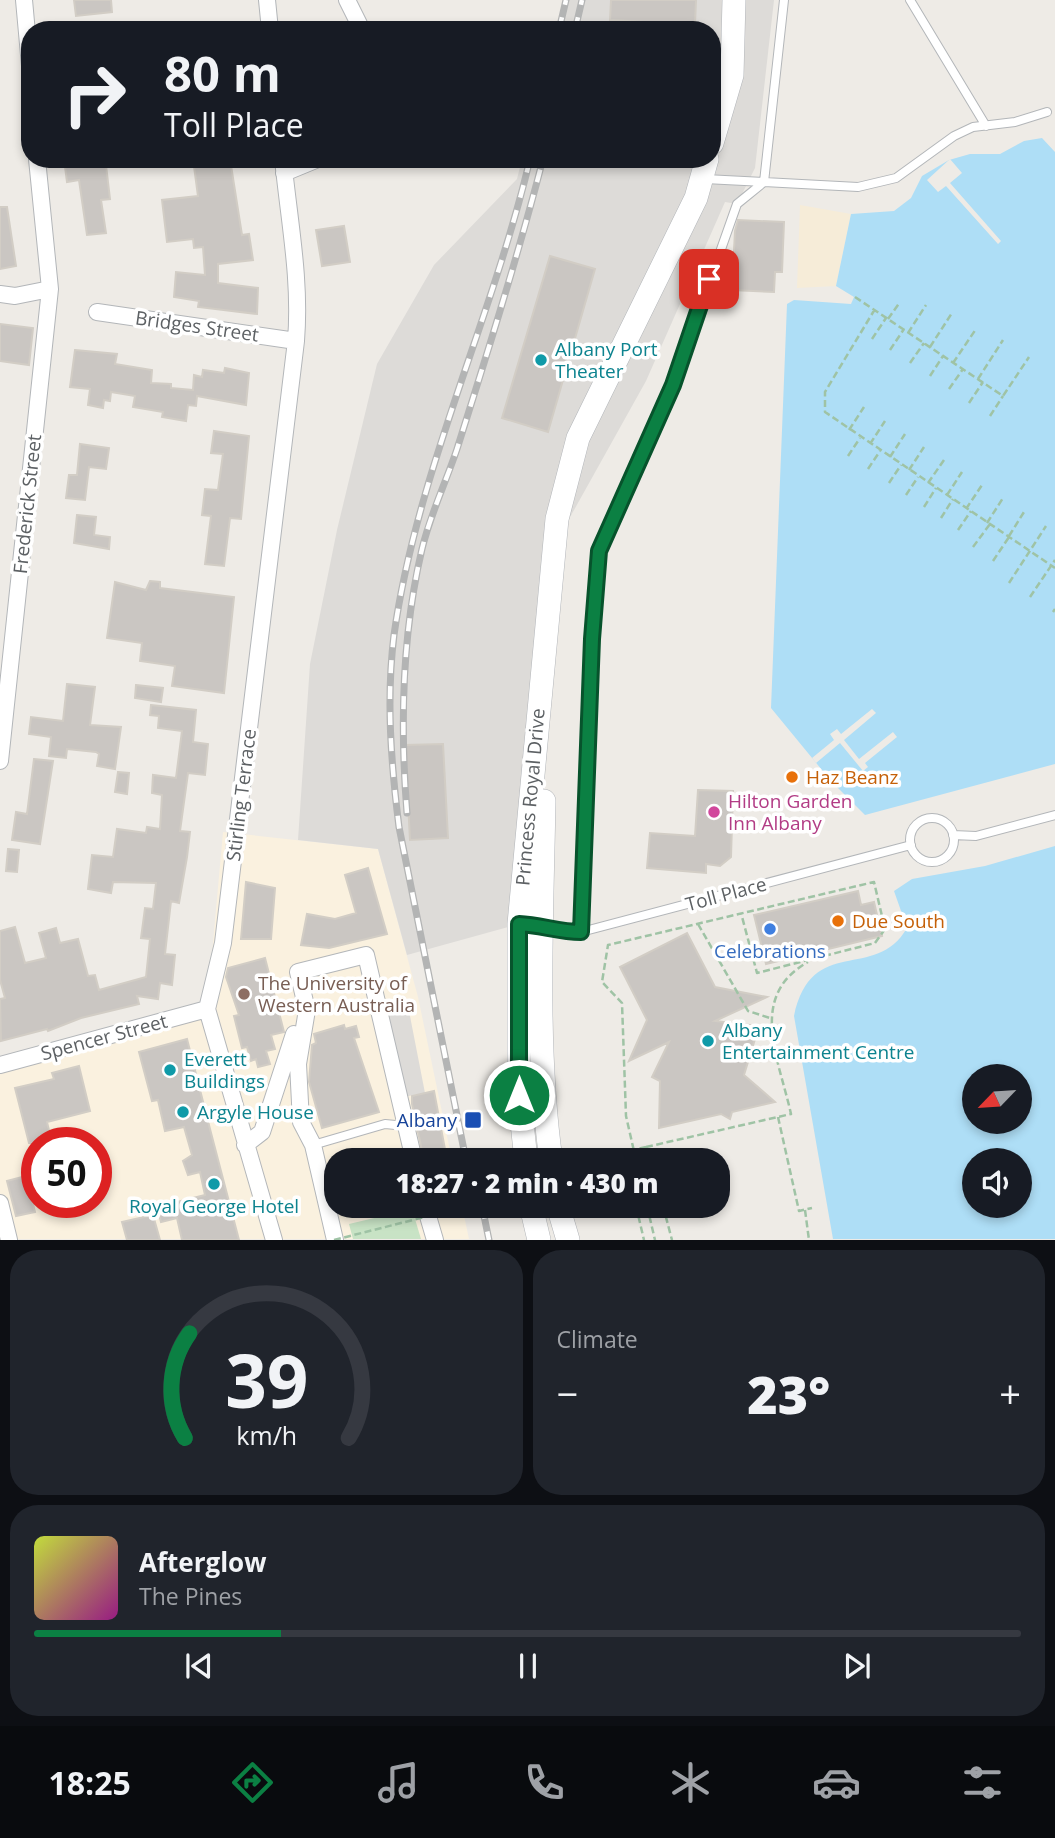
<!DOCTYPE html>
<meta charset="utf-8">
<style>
body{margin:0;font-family:"Open Sans",sans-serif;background:#20242c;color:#f1f3f6;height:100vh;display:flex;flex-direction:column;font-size:26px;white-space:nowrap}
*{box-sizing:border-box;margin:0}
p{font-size:23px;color:#9ea1a6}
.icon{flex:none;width:38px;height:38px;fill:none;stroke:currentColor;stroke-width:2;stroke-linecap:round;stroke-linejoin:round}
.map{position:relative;height:1240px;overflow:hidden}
.side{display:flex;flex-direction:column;gap:10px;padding:10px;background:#0d0f14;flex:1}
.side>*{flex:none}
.guide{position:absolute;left:21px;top:21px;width:700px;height:147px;border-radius:28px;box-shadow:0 4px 10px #0003;background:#171b24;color:#f1f3f6;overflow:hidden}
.needle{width:46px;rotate:245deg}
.buttons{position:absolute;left:962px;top:1064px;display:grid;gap:14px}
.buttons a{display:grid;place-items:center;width:70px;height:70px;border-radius:50%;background:#171b24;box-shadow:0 4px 10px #0003;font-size:35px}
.speed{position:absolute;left:21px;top:1127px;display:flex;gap:14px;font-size:35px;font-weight:700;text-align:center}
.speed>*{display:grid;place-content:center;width:91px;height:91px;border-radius:50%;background:#171b24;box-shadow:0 4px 10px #0003;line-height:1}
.speed .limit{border:10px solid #d22;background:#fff;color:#111}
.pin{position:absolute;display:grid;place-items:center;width:60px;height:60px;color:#fff;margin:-30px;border-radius:14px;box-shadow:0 4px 10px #0006}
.me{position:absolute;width:77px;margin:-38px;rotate:0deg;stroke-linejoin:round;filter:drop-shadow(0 0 5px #0008)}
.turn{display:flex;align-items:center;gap:24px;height:147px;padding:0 28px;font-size:32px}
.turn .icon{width:91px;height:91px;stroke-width:2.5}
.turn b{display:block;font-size:49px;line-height:60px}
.big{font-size:52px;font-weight:800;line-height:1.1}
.side .widget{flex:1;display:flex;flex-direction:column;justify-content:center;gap:10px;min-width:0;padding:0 24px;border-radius:28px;background:#20242c}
.side .dial{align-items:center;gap:0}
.dial svg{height:182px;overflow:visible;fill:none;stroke:#363941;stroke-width:7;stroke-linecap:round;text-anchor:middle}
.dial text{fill:#f1f3f6;stroke:none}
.song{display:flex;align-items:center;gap:21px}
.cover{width:84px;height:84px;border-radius:10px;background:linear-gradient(135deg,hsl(70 70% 55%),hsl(310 70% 35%))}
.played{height:7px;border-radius:4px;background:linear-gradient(90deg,#0b8043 25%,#363941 25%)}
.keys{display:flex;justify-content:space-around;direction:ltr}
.heat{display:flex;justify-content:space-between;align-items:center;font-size:38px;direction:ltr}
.side .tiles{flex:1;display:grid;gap:10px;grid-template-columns:1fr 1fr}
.widget:last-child{grid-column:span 2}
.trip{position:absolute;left:324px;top:1148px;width:406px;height:70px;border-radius:28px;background:#171b24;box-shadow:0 4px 10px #0003;font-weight:800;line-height:70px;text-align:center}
.menu{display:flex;height:112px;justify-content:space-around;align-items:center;background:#090b0e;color:#9ea1a6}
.menu .icon{width:49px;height:49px}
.menu .selected{color:#0b8043}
.menu b{font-size:32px;color:#f1f3f6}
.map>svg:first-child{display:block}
.commercial{fill:#faf1df;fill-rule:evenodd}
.industrial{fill:#dddbd8}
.green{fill:#c8e3c5}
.sand{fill:#f6ecd8}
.water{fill:#aedef6;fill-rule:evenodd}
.pier{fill:#eeebe6}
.building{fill:#cac6c2;stroke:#d2cdc5;stroke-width:2}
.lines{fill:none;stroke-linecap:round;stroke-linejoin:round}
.lane-casing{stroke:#b3b6b9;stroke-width:10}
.street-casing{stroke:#b3b6b9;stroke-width:18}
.secondary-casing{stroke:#b2b5b9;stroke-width:24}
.path{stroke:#9fc3a5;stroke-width:2.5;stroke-dasharray:7 3.5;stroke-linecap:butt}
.lane{stroke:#fff;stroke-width:8}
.street{stroke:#fff;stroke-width:16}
.secondary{stroke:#fff;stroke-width:23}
.rail-casing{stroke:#b3b4b4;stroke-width:7}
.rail{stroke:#fff;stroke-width:4.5;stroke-dasharray:13;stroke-linecap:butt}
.path-bridge{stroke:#9fc3a5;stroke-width:2.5;stroke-dasharray:7 3.5;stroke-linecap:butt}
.route-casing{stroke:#07532c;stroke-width:18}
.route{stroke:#0b8043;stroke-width:12}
.culture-dot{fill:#0f9aa8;stroke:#fff;stroke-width:2.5}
.food-dot{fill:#e8710a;stroke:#fff;stroke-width:2.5}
.hotel-dot{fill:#d1479c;stroke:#fff;stroke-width:2.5}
.shop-dot{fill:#3f7fe0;stroke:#fff;stroke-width:2.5}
.education-dot{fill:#8d6e63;stroke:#fff;stroke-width:2.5}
.transit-dot{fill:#1a4fb4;stroke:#fff;stroke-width:2.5}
.labels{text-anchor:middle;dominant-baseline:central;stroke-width:7;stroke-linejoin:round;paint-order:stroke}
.street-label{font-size:19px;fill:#5d6164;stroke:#fff}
.culture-label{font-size:19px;fill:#0d838f;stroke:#fff;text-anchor:start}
.food-label{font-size:19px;fill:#c56008;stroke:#fff;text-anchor:start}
.hotel-label{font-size:19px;fill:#b23c85;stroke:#fff;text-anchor:start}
.shop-label{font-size:19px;fill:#366cbe;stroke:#fff}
.education-label{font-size:19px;fill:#785e54;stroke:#fff;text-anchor:start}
.transit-label{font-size:19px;fill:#164399;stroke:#fff;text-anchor:end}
</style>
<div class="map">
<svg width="1055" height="1240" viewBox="0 0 1055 1240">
<rect width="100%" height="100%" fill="#eeebe6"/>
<!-- commercial -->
<path class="commercial" d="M223 832 378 849 418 997 452 1160H336V1206H462L469 1239H9L0 1203V1065L207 1009ZM37 1143H96V1202H37Z"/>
<!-- industrial -->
<path class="industrial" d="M564 0H774L755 168 737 204 725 202 646 381 564 528 519 924 407 955 378 849 298 840 310 664 337 530 377 364 434 265 517 179 522 159H712V30H556Z
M409 1011 425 1093 403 1097 387 1016Z"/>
<!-- green -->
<path class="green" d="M412 1209 421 1239H353L349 1224Z"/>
<!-- sand -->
<path class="sand" d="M800 205 851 214 836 286 797 288Z"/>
<!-- water -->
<path class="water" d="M1042 138 1055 152V764L865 815 831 781 771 708 787 304 794 300 851 304 854 297 836 286 851 214 894 211 911 198 922 176 949 160 970 154H1000L1024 141Z
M1055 846V1239H833L794 1016C812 933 875 983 907 928L894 891 912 879 985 866ZM975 1076H1020V1122H975ZM975 1160H1020V1206H975Z"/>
<!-- pier -->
<path class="pier" d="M950 159 962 173 950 183 1001 241 998 244 946 186 938 192 927 180Z
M872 709 876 713 844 740 859 759 893 732 897 737 865 763 868 767 863 771 840 743 816 763 812 758 834 740 830 734 837 729 841 734Z"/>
<!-- building -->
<path class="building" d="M74 0H111L112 12 76 16Z
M611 0H696L695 25 610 20Z
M64 159H80L83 167 106 165 110 199 101 200 106 233 87 235 79 180 67 182Z
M193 159H230L242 235 249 234 253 260 218 264V283L258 288 257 314 198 307 199 301 174 297 176 272 205 275 203 247 194 248 193 239 167 242 162 200 198 196Z
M0 207H7L16 266 0 269Z
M738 220 784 222 782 272H775L774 292 732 290 735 231Z
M344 226 350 262 322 266 316 230Z
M550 256 595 269 548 432 502 418Z
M0 324 33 328 29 365 0 361Z
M75 350 117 354 115 364 152 370 151 383 171 384V388L193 390 194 375 202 377 203 370 224 373 225 368 249 373 246 405 197 396 196 406 188 405 186 421 162 417 163 412 133 407 135 396 111 392 110 401 104 400 103 408 88 405 90 389 70 387Z
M214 431 249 436 241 519 230 518 224 566 205 564 211 516 202 515 205 489 218 490 223 454 211 453Z
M80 444 109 448 106 469 89 467 85 500 66 498 69 475H77Z
M77 515 96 517 94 535 110 537 109 549 74 543Z
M150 581 160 582V588L234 597 224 693 172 686 175 666 140 661 142 643 107 638 115 582 146 590Z
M67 684 95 687 90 725 121 727 115 769 97 766 99 754 96 752 67 749 66 758 49 756 51 737 29 734 31 717 63 721Z
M136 685 163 688 161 702 135 698Z
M151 705 196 710 193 742 208 744 205 775 188 773 180 831 190 832 187 857 179 903 171 901 165 954 175 955 172 985 160 983 158 999 137 996 139 1004 81 1018 48 1031 47 1029 1 1041 0 999 5 998 0 980V931L15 927 25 963 46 958 39 933 56 928 60 943 78 939 88 976 95 975 99 990 146 977 150 939 141 938 145 908 153 909 156 883 113 882 111 893 88 889 92 855 113 857 117 829 146 833 147 827 160 829 162 795 152 793 153 775 176 778 182 731 158 728 159 716 150 715Z
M443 744 448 838 410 840 405 745Z
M34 759 53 761 40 844 12 840 16 812 27 814Z
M118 772 129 773 127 794 115 792Z
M698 790 733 791 731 857 720 866 706 864V873L647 868 650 833 695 836Z
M8 849 19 850 17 872 6 871Z
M368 868 387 934 329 948 301 945 307 914 335 919 356 913 345 875Z
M246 882 275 888 271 939H241Z
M858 891 861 905 874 902 882 936 766 964 754 915Z
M687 933 715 987 767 997 715 1021 759 1026 744 1075 775 1102 732 1112 730 1119 721 1114 659 1128 660 1081 652 1077 669 1042 629 1061 647 1020 620 967Z
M265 958 284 1032 271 1035 275 1049 266 1051 270 1064 258 1067 256 1059 251 1061 247 1047 242 1048 234 1016 239 1015 226 977 228 968Z
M344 1025 345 1029 356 1026 359 1037 354 1038 379 1112 322 1128 309 1082 312 1045 316 1043 314 1034Z
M187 1039 210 1129 239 1240H182L177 1218 161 1222 157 1207 205 1195 200 1172 188 1175 183 1161 192 1155 184 1127 165 1131 158 1100 152 1101 139 1052Z
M79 1066 90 1111 47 1122 52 1143H29L15 1088 54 1079 52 1073Z
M434 1091 447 1160H424L412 1104V1096Z
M26 1176 35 1212 16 1216 7 1181Z
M153 1215 160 1240H127L122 1222Z"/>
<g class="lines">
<defs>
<path id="lane" d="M910 0 986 126
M705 179 764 182 784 0
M910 840a22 22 0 1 1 44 0a22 22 0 1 1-44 0Z
M953 835 976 836 1055 815
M545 926 560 932H581L911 845
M581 932 592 639 599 551 673 385 737 204 764 182 858 187 896 178 954 136 973 127 1015 122 1047 112
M313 1145 385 1124 406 1126"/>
<path id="street" d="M24 0 30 66
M267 0 270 30
M347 0 362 30
M284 173 318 159
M0 294 15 296 50 289
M97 312 296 341
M0 761 50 289 37 159
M0 1065 207 1009
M245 1145 262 1132 294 1034
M0 1203 9 1240
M425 1206 435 1240
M274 1240 207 1009 223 943 296 341C301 279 289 221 283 159
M335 1240 313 1145 301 1122 298 1064 307 1010 298 972 366 955 414 1160"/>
<path id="secondary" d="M712 143 732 75 734 0
M544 801C542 916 535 1046 551 1160
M526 1160 519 1095V924L557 519 578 438 696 198 707 159
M531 1206 539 1240
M558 1206 568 1240"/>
</defs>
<!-- lane casing -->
<use href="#lane" class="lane-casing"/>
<!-- street casing -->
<use href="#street" class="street-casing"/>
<!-- secondary casing -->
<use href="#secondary" class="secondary-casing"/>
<!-- path -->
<path class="path" d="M855 297 1003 396 1029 357
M875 309 825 392V412L1055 568
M888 319 900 302
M908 333 926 305
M872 339 886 318
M930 347 952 313
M890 350 904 329
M910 363 924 343
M953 363 976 329
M930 376 943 356
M978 379 1003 340
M949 389 963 369
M969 403 983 382
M990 416 1003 396
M849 430 864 407
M870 444 885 421
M848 456 860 438
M890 457 905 434
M868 469 880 451
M909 470 924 447
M889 483 901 465
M928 483 944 460
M906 495 918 477
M947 495 962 472
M924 507 936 488
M966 509 982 485
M941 518 953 499
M987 523 1003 498
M958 530 971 511
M1009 536 1024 512
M973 547 990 524
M993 561 1009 537
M1009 583 1046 526
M1030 597 1055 560
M1053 612 1055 609
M698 924 748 1011 770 1018
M778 1117 799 1211 812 1208
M646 1147 791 1114C779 1059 747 996 808 962
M617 1160 615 1154 646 1147 650 1160
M636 1160 626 1116 622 1003 602 982 608 945C697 924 785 903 874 882L885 929 875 943 757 973 741 913
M636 1206 644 1240
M647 1206 655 1240
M663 1206 672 1240
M440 1209 454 1206
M450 1210 451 1214 461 1211 460 1206
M805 1210 809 1240"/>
<!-- lane -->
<use href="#lane" class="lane"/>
<!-- street -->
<use href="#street" class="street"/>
<!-- secondary -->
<use href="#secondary" class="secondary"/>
<defs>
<path id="rail" d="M559 30 566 0
M575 30 582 0
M407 813C400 726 402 634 422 549 430 515 446 482 457 449 487 354 518 256 543 159
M466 1160 399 827C391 763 386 699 394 635 417 471 492 320 530 159
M482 1206 489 1240"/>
</defs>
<!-- rail casing -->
<use href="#rail" class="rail-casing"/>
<!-- rail -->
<use href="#rail" class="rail"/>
<!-- path-bridge -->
<path class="path-bridge" d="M334 1240 468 1206"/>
</g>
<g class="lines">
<defs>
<path id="route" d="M519 1095V924C541 925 559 932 581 932L592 639 599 551 673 385 709 279"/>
</defs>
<!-- route casing -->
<use href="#route" class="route-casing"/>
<!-- route -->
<use href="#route" class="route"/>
</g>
<!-- markers -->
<g class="culture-dot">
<circle cx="541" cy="360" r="7"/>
<circle cx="708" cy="1041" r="7"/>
<circle cx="170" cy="1070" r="7"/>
<circle cx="183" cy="1112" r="7"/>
<circle cx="214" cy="1184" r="7"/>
</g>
<g class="food-dot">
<circle cx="792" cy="777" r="7"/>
<circle cx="838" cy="921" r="7"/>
</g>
<circle class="hotel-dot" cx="714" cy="812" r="7"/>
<circle class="shop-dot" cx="770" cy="929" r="7"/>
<circle class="education-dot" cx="244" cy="994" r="7"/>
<rect class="transit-dot" x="464" y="1111" width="18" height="18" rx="3.5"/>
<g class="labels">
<!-- street labels -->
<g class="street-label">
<text transform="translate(197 326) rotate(8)">Bridges Street</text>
<text transform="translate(27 504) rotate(-84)">Frederick Street</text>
<text transform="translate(241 795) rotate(-83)">Stirling Terrace</text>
<text transform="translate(530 797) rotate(-85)">Princess Royal Drive</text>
<text transform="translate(726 894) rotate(-15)">Toll Place</text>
<text transform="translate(104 1037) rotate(-15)">Spencer Street</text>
</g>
<!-- culture labels -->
<g class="culture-label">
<text x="555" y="349">Albany Port<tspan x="555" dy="22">Theater</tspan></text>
<text x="722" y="1030">Albany<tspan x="722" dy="22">Entertainment Centre</tspan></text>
<text x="184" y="1059">Everett<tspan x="184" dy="22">Buildings</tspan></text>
<text x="197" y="1112">Argyle House</text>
<text x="214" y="1206" text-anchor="middle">Royal George Hotel</text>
</g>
<!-- food labels -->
<g class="food-label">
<text x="806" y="777">Haz Beanz</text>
<text x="852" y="921">Due South</text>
</g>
<!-- hotel labels -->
<g class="hotel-label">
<text x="728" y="801">Hilton Garden<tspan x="728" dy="22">Inn Albany</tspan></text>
</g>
<!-- shop labels -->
<g class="shop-label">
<text x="770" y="951">Celebrations</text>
</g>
<!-- education labels -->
<g class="education-label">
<text x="258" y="983">The University of<tspan x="258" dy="22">Western Australia</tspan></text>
</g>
<!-- transit labels -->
<g class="transit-label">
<text x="457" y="1120">Albany</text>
</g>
</g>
</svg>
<div class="buttons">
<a><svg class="needle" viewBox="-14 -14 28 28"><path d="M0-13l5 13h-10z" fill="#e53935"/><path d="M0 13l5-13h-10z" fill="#9ea1a6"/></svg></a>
<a><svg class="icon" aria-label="sound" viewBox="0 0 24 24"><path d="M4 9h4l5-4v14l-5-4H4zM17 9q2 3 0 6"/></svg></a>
</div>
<div class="speed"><div class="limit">50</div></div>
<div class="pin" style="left:709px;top:279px;background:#d93025"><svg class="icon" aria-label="arrive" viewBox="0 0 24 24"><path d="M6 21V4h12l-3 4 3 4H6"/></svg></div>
<svg class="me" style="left:519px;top:1095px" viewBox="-20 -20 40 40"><circle r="17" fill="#0b8043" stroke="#fff" stroke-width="3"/><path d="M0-11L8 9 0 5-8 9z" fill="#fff"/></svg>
<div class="trip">18:27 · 2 min · 430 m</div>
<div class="guide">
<div class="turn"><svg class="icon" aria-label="right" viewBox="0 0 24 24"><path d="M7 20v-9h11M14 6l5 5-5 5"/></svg><div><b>80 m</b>Toll Place</div></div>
</div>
</div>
<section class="side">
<div class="tiles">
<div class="widget dial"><svg viewBox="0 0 100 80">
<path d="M14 69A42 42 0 1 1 86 69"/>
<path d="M14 69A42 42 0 0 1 16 23" stroke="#0b8043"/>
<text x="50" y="56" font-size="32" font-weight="700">39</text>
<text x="50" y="72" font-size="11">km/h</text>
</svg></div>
<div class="widget"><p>Climate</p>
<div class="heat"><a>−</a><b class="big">23°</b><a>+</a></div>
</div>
<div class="widget">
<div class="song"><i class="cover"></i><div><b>Afterglow</b><p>The Pines</p></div></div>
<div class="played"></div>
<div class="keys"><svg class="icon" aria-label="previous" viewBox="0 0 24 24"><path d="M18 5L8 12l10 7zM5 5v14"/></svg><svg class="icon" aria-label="pause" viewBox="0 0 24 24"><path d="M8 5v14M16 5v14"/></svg><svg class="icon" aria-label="next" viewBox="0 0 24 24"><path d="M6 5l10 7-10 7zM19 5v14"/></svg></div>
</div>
</div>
</section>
<nav class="menu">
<b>18:25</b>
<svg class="icon selected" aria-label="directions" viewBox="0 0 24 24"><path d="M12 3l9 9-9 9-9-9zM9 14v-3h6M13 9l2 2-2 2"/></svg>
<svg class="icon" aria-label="music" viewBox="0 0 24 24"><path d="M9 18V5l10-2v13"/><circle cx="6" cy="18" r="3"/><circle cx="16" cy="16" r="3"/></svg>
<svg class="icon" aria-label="phone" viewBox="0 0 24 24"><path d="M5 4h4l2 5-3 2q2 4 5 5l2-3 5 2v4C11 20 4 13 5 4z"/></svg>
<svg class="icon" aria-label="climate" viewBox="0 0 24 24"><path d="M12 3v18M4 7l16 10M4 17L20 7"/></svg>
<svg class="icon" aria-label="car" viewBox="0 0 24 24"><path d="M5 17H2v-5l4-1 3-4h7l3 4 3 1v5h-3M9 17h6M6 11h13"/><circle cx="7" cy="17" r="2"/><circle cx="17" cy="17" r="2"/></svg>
<svg class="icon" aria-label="filters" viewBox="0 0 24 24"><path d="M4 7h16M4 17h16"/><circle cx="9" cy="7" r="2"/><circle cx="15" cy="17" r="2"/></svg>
</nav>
